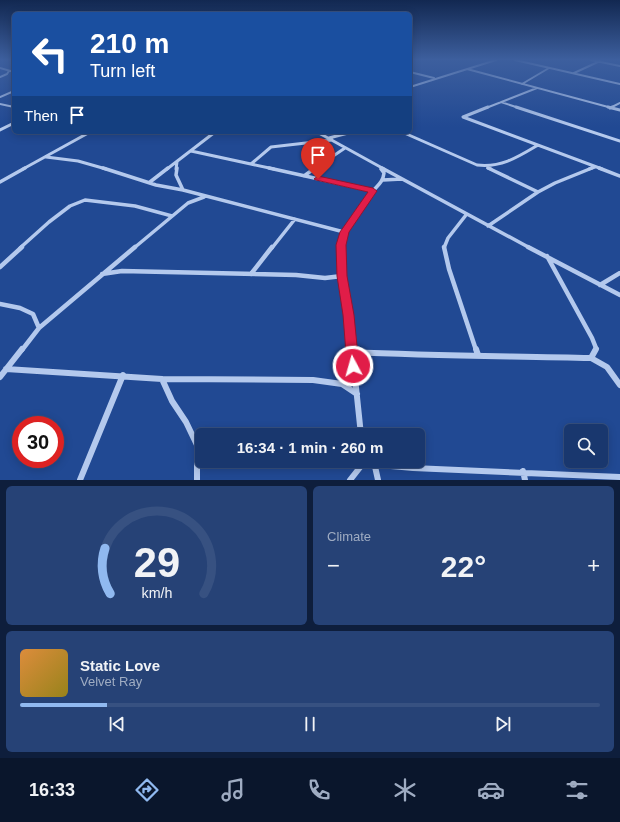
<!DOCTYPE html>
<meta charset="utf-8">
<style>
body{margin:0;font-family:Arial,sans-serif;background:#264276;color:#f1f3f6;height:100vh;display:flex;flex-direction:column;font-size:15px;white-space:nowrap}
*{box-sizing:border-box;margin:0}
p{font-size:13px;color:#9facc2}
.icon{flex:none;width:22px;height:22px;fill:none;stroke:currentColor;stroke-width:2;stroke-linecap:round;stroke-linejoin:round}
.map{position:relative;height:480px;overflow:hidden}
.drawer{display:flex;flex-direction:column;gap:6px;padding:6px;background:#0e1e3c;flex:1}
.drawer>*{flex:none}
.top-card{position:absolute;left:12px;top:12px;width:400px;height:122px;border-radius:6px;box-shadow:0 2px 10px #0003,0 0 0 1px #375181;background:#1a4fa0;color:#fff;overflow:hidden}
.buttons{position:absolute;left:564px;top:424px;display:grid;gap:8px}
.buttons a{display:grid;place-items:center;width:44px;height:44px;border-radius:6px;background:#19376e;box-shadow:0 2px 10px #0003,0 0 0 1px #375181;font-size:20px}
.speed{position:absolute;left:12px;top:416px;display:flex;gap:8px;font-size:20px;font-weight:700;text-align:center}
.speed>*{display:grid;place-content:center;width:52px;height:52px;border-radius:50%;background:#19376e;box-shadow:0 2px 10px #0003,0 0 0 1px #375181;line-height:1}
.speed .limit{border:6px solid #d22;background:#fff;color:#111}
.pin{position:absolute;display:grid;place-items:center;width:34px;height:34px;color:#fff;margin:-41px -17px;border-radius:50% 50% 50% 0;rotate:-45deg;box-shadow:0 0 4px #0007}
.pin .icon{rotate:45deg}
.me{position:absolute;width:44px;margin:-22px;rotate:354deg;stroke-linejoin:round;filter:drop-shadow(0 0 3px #0008)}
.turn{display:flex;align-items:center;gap:14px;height:84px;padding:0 12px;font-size:18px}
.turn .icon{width:52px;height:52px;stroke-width:2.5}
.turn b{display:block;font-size:28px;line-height:34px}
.then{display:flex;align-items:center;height:38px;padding:0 12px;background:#0003;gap:8px;font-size:15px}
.big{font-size:30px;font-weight:600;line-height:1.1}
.drawer .widget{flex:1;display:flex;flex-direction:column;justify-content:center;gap:6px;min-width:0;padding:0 14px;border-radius:6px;background:#264276}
.drawer .dial{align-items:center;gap:0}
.dial svg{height:104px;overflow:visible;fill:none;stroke:#375181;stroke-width:7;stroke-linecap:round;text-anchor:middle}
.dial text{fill:#f1f3f6;stroke:none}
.song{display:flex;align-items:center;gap:12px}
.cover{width:48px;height:48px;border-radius:6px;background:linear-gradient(135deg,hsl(30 70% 55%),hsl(50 70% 35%))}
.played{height:4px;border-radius:2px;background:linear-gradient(90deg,#90b9f0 15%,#375181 15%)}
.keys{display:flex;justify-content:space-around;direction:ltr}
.heat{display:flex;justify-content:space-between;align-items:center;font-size:22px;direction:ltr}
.drawer .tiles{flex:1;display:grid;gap:6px;grid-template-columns:1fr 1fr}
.widget:last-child{grid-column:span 2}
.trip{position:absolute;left:195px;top:428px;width:230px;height:40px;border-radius:6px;background:#19376e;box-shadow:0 2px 10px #0003,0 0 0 1px #375181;font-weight:600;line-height:40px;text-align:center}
.tabs{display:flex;height:64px;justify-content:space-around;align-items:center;background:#0a162c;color:#9facc2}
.tabs .icon{width:28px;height:28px}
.tabs .selected{color:#90b9f0}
.tabs b{font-size:18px;color:#f1f3f6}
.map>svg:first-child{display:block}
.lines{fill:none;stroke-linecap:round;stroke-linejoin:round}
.minor-far4{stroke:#b4c9ed;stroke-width:2}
.minor-far3{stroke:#b4c9ed;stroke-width:3}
.minor-far2{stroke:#b4c9ed;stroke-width:3.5}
.minor-far1{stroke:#b4c9ed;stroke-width:4.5}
.minor{stroke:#b4c9ed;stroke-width:6}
.route{fill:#e11d48;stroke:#92132f}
</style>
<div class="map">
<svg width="620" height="480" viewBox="0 0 620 480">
<rect width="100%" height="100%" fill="#214993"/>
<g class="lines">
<!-- minor-far4 -->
<path class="minor-far4" d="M515 60 620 84
M591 60 620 66
M0 68 14 72
M467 69 612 108
M410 72 434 78
M574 73 600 61
M0 77 7 74 9 71
M522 84 549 68
M410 87 496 60
M0 97 14 91
M501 102 519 108
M0 104 14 107
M486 108 537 88
M610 108 620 103"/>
<!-- minor-far3 -->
<path class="minor-far3" d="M488 107 463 117 602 169
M516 107 620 141
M608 107 620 110
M610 108 612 107
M0 130 14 123
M317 132 384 169
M402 132 477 165C501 168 518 157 538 145
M329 138 352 132
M191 151 274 169
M46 157 78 161 106 169
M251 164 271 147 332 140
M488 168 491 169
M23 169 90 132
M167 169 215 132
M176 169 177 162
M314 169 345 148
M589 169 595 167"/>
<!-- minor-far2 -->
<path class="minor-far2" d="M103 168 156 185 183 190 344 232
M177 168 176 175 183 190
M269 168 373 191
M382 168 530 248
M488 168 538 192
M599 168 620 176
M304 176 315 168
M383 180 402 179
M0 182 25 168
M150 182 168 168
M488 226 538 192 555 183 592 168
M20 248 49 222 70 206 85 200 135 206 172 216
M134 248 188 203 204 197
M272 248 295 219
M341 248C341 230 362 205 373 191 378 185 383 182 384 173L381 169
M444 248 448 238 466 215"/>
<!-- minor-far1 -->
<path class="minor-far1" d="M341 247C342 282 349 315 352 350
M444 247 449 269 476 350
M528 247 620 295
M547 256 592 338 596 348 595 350
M0 267 22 247
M102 274 122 271 296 275 325 278 342 276
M251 274 272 247
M600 285 620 273
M0 304 20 308 33 314 39 328
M22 350 39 328 135 247"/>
<!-- minor -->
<path class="minor" d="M352 349 361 435
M476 349 478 355
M352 352C432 356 511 356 591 358L607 367 620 385
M591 358 596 349
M6 369 162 379 313 380 342 384 357 394
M0 377 22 349
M162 379 172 401 186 422 197 445V480
M373 461 391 466 413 468 620 477
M374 462 378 480
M523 471 525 480
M80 480 123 375
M350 480 365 461"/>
</g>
<!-- sky -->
<linearGradient id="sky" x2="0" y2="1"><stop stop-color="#122851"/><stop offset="0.47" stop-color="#3d5f9e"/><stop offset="1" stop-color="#3d5f9e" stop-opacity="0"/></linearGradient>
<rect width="620" height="127" fill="url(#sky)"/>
<!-- route -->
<path class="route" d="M318 176 373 188 377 191 349 232 346 245 347 276 354 315 359 366 358 369 353 371 349 369 347 366 343 315 337 276 336 245 340 232 368 192 316 180 314 179Z"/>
</svg>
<div class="buttons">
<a><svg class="icon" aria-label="search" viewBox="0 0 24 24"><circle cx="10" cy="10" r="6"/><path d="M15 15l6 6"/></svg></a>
</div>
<div class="speed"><div class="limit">30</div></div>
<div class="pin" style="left:318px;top:179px;background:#d93025"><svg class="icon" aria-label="arrive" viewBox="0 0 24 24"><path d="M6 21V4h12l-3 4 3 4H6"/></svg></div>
<svg class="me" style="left:353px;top:366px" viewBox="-20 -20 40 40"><circle r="17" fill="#e11d48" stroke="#fff" stroke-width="3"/><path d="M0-11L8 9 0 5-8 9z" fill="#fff"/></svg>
<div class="trip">16:34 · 1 min · 260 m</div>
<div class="top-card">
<div class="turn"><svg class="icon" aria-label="left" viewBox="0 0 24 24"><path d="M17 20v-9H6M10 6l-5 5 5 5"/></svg><div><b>210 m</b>Turn left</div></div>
<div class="then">Then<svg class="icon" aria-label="arrive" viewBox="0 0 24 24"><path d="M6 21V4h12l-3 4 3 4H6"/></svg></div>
</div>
</div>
<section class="drawer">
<div class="tiles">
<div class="widget dial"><svg viewBox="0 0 100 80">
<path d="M14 69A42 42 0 1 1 86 69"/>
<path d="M14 69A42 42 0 0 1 10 34" stroke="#90b9f0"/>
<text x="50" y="56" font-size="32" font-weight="700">29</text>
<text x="50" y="72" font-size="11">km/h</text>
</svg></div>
<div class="widget"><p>Climate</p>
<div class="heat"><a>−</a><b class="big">22°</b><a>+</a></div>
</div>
<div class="widget">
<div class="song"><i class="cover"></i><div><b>Static Love</b><p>Velvet Ray</p></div></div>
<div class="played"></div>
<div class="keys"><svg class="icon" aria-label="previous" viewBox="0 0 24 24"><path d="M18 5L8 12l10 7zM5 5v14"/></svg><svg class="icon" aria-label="pause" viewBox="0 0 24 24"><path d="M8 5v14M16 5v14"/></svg><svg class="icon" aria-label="next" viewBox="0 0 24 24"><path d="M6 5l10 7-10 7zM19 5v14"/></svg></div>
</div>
</div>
</section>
<nav class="tabs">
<b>16:33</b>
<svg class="icon selected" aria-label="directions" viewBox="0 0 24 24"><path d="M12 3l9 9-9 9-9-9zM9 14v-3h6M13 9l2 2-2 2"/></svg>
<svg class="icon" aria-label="music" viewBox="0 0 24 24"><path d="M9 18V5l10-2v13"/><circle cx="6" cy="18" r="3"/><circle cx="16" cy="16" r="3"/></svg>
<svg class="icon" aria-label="phone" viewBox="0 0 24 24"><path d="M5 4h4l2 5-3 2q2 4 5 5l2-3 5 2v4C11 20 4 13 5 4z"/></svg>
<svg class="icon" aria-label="climate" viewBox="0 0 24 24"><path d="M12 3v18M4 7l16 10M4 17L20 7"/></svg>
<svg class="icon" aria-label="car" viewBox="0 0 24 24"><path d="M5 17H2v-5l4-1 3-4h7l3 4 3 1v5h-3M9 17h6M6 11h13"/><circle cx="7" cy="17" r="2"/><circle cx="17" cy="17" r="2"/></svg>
<svg class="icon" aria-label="filters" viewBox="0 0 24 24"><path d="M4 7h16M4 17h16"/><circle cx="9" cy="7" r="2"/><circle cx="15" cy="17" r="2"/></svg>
</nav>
